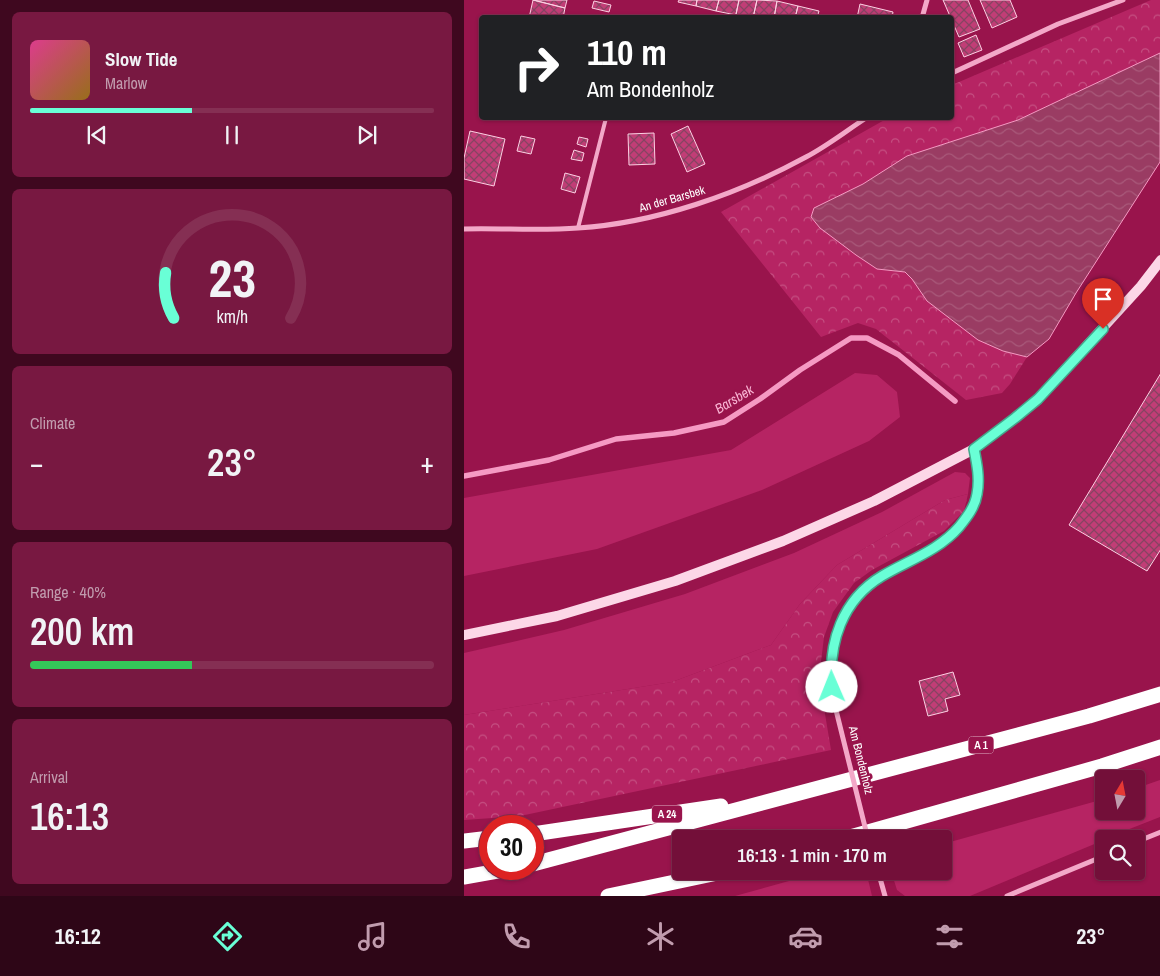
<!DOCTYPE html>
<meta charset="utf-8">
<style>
body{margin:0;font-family:"Archivo Narrow",sans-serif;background:#781841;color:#f1f3f6;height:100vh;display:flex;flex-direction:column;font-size:19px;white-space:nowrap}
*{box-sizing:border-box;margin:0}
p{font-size:16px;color:#c19cae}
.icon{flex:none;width:28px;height:28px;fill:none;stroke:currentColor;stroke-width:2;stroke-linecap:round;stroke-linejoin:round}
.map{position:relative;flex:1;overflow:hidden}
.details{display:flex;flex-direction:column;gap:12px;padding:12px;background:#3f081f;width:464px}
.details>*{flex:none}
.top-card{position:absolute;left:15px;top:15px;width:475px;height:105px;border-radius:5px;box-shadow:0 1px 4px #0004,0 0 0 1px #852f53;background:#202124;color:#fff;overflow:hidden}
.needle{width:32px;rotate:10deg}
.tools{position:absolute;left:631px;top:770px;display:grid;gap:10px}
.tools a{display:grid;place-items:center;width:50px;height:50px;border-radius:5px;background:#730f39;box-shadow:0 1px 4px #0004,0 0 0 1px #852f53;font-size:25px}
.speed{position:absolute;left:15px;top:815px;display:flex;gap:10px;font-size:25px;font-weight:700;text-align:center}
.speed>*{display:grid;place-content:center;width:65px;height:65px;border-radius:50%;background:#730f39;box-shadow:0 1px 4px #0004,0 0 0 1px #852f53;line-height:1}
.speed .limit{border:8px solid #d22;background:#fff;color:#111}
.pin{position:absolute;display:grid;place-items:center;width:42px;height:42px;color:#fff;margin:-51px -21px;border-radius:50% 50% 50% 0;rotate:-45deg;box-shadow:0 0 5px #0007}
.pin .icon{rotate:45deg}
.me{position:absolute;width:55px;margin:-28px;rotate:359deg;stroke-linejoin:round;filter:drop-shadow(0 0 4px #0008)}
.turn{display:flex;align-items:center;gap:18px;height:105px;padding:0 25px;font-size:22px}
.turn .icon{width:65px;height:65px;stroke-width:2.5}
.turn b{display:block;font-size:35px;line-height:42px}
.big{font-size:38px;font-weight:600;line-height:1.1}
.details .card{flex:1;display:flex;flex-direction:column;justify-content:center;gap:8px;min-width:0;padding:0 18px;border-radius:8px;background:#781841}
.details .dial{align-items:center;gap:0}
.dial svg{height:130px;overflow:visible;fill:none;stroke:#852f53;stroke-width:7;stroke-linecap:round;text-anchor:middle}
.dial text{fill:#f1f3f6;stroke:none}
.song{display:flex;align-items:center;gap:15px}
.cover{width:60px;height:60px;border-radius:8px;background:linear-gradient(135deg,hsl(330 70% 55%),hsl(40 70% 35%))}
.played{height:5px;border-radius:2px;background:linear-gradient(90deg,#69ffd6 40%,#852f53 40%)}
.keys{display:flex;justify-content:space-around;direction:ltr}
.heat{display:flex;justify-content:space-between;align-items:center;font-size:28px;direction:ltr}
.charge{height:8px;border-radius:4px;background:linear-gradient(90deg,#34c759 40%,#852f53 0)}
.trip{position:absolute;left:208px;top:830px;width:280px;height:50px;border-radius:5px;background:#730f39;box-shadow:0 1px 4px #0004,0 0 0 1px #852f53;font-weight:600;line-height:50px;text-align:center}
.menu{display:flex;height:80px;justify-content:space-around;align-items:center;background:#2e0617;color:#c19cae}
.menu .icon{width:35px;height:35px}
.menu .current{color:#69ffd6}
.menu b{font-size:22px;color:#f1f3f6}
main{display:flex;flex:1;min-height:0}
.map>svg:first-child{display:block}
.grass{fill:#b62463}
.forest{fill:url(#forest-crowns)}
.water{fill:url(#water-waves);stroke:#f59ac3}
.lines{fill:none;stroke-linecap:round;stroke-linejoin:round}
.stream{stroke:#f59ac3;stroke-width:5.5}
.building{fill:url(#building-cross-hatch);stroke:#fdd0e3}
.lane{stroke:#f3a8c8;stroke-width:4}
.street{stroke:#f3a8c8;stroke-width:5}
.secondary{stroke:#fcd7e7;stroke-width:10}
.highway{stroke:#fff;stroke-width:15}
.street-bridge{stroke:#f3a8c8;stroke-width:5}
.route-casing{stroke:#44a68b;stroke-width:12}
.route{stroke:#69ffd6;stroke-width:9}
.labels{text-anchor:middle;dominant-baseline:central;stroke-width:5;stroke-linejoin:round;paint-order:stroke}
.shield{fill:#99144c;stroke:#e0b8c9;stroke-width:1}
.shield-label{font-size:11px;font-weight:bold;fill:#fff}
.street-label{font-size:12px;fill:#fff;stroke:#99144c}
.water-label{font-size:14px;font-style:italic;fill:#f9b4d3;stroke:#99144c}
</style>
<main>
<section class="details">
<div class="card">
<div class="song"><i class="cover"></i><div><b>Slow Tide</b><p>Marlow</p></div></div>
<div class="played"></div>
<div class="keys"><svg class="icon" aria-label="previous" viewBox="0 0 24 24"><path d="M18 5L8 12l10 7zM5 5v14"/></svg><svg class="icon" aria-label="pause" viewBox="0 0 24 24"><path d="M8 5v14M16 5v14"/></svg><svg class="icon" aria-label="next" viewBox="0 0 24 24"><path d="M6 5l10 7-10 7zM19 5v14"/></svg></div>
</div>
<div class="card dial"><svg viewBox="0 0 100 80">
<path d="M14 69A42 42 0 1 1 86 69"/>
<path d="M14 69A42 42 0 0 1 9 41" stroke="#69ffd6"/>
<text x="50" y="56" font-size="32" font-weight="700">23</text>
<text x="50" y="72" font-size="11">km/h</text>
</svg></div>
<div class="card"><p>Climate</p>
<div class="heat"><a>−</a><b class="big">23°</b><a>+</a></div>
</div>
<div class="card"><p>Range · 40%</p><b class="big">200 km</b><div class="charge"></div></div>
<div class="card"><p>Arrival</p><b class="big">16:13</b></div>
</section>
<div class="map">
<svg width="697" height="896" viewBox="0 0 697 896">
<defs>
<pattern id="forest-crowns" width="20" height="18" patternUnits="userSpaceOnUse" patternTransform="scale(1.25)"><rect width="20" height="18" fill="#b62463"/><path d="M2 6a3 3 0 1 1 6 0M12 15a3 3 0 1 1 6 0" fill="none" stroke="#c55082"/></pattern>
<pattern id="water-waves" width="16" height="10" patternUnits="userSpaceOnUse" patternTransform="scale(1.25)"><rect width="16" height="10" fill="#9a3c63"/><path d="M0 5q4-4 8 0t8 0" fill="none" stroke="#a9597a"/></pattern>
<pattern id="building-cross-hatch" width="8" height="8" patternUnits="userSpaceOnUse" patternTransform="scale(1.25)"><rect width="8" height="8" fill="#c13d76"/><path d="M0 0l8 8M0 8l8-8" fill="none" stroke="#864461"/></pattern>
</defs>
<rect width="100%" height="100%" fill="#99144c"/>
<!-- grass -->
<path class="grass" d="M391 373 413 375 433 392 436 417 405 441 298 490 133 549 0 576V498L267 450Z
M491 472 501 473 506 478 504 494 481 500 373 565 336 604 307 645 208 682 0 715V653L100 630 221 594 330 553 418 512Z
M696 780V817L640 839V840L506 896H441L433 890 427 871H479V844L640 799V811H672L673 788Z
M361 871H402L408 896H271Z"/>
<!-- forest -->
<path class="forest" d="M687 0H696V53L554 120 443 156 399 184 350 208 347 217 350 221 392 255 413 269 440 272 448 279 463 301 539 351 563 357 546 384 538 393 502 400 412 329 394 323 357 337 257 212 424 118H488V85Z
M504 494 500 511 480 531 408 570 390 583 369 612 360 637 355 678 367 750 56 816 0 820V715L208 682 307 645 336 604 373 565 481 500Z"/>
<!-- water -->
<path class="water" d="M696 53V162L612 293 585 339 563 357 539 351 514 340 463 301 448 279 441 272 413 269 392 255 356 228 347 217 350 208 399 184 443 156 554 120Z"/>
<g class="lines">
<!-- stream -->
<path class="stream" d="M0 476 85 460 152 439 210 433 260 422 296 399 336 370 387 338H403L435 355 491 401"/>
</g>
<!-- building -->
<path class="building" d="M69 0H103L101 8Z
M69 0 101 8 99 18H65Z
M215 0H233L232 6 214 2Z
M233 0H255L252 11 232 6Z
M255 0H275L272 15 252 11Z
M275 0H293L289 18H271Z
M293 0 313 1 310 18H289Z
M479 0H504L516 29 495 37Z
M516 0H546L553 17 528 28Z
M130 1 147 5 145 12 128 8Z
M313 1 334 6 331 18H310Z
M396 4 429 12 428 18H393Z
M334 6 355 11 353 18H331Z
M512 35 518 50 500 57 494 43Z
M224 126 241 164 223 172 207 134Z
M6 131 41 139 30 186 0 179V158Z
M190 133 191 164 165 165 164 134Z
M57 136 71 139 67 154 53 151Z
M115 137 124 139 122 147 113 144Z
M110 150 120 153 118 161 107 159Z
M101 173 116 177 111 193 97 189Z
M697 373V549L683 571 605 525Z
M489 672 496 695 481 699 484 711 464 716 455 681Z"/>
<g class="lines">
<!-- lane -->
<path class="lane" d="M114 228 142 118"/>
<!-- street -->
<path class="street" d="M458 18 463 0
M488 73 594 24 659 0
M0 229C38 228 77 231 114 228 192 223 274 194 342 157 363 146 382 131 402 118
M370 702C368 680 365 656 372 634 379 611 398 588 418 576 453 555 503 540 513 495 516 480 513 465 510 450
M672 842 697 832
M414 871 421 896
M543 896 640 856"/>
<!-- secondary -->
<path class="secondary" d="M0 635 93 616 211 581 319 541 410 501 510 449 551 418 574 399 677 286 697 260"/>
<!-- highway -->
<path class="highway" d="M69 834 257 806
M379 839 638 766 697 747
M0 841 26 838
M69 864 625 716 697 694
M0 877 46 869
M144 896 263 871"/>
<!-- street-bridge -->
<path class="street-bridge" d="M370 702 404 839"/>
</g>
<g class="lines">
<defs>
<path id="route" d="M368 687C364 643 378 600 418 576 445 560 474 551 495 527 503 517 511 507 513 494 516 479 513 464 510 449L551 418 574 399 639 329"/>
</defs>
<!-- route casing -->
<use href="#route" class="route-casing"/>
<!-- route -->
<use href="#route" class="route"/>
</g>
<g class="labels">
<!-- shield labels -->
<g class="shield">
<rect x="504.5" y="736.5" width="25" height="17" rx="4"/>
<rect x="188" y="805.5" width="30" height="17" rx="4"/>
</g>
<g class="shield-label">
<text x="517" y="745">A 1</text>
<text x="203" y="814">A 24</text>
</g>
<!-- street labels -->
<g class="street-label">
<text transform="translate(208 199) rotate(-16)">An der Barsbek</text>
<text transform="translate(397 760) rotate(76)">Am Bondenholz</text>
</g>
<!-- water labels -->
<g class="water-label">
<text transform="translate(270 399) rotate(-31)">Barsbek</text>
</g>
</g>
</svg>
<div class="tools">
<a><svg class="needle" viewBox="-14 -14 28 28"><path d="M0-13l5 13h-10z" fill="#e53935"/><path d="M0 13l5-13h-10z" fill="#c19cae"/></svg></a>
<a><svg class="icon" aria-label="search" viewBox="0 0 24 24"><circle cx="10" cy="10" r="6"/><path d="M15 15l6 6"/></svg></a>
</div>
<div class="speed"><div class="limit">30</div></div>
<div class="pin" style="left:639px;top:329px;background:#d93025"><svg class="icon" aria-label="arrive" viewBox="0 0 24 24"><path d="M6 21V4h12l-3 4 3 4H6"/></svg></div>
<svg class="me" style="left:368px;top:687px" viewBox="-20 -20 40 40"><circle r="19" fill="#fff"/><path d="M0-13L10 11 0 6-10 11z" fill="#69ffd6"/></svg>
<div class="trip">16:13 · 1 min · 170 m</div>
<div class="top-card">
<div class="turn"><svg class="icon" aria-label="right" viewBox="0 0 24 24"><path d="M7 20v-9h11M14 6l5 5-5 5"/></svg><div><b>110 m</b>Am Bondenholz</div></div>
</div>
</div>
</main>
<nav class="menu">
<b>16:12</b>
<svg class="icon current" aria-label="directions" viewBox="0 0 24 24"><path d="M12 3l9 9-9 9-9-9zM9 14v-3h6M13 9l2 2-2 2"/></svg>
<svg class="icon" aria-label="music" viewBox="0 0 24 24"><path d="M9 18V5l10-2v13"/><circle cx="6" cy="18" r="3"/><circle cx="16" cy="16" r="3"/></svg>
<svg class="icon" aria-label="phone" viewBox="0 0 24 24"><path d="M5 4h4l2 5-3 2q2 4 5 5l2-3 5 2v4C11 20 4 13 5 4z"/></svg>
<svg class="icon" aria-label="climate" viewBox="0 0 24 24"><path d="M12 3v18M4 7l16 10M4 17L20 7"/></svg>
<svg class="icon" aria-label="car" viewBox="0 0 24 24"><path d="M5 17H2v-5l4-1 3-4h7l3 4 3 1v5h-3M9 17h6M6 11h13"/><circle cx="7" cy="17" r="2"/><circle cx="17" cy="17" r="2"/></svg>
<svg class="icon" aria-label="filters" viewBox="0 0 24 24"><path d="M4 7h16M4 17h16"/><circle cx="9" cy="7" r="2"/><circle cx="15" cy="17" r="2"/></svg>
<b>23°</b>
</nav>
